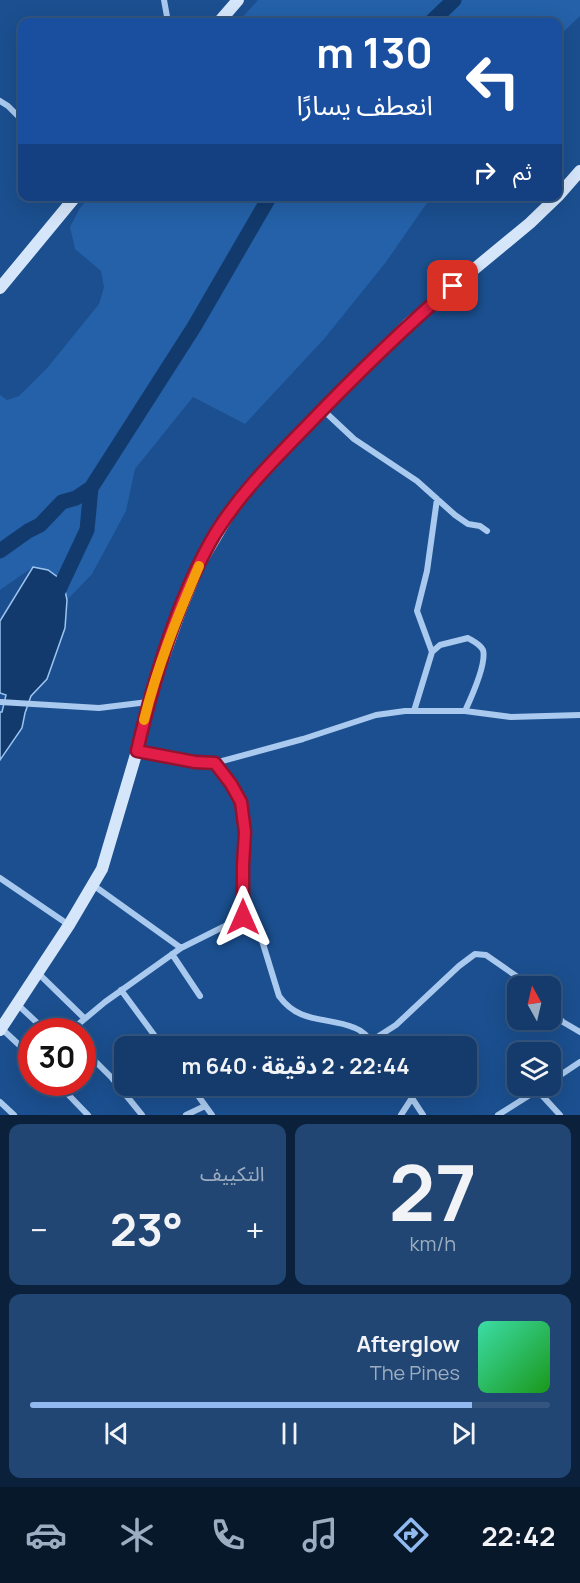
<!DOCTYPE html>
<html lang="ar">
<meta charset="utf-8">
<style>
body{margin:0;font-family:Manrope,"Noto Sans Arabic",sans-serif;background:#214673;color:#f1f3f6;direction:rtl;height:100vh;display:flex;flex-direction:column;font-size:22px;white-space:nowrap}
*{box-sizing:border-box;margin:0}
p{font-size:20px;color:#9dadc1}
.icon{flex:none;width:33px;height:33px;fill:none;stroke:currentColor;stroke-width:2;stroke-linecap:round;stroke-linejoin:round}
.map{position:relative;height:1115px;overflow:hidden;direction:ltr}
.panel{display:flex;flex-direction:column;gap:9px;padding:9px;background:#0b203b;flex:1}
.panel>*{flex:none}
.hud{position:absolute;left:18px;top:18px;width:544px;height:183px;border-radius:12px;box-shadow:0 6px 24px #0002,0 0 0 2px #33557e;direction:rtl;background:#1a4fa0;color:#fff;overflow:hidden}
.needle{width:39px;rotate:352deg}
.tools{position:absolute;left:507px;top:976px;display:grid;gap:12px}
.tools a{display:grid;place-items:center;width:54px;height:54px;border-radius:12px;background:#143b6b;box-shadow:0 6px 24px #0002,0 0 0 2px #33557e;font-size:30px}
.speed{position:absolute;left:18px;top:1018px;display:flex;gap:12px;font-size:30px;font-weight:700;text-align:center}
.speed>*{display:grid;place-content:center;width:78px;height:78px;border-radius:50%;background:#143b6b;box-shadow:0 6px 24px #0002,0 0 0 2px #33557e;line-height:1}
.speed .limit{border:9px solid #d22;background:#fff;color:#111}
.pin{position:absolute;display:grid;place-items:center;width:51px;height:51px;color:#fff;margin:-26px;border-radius:12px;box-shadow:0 3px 9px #0006}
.me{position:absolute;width:66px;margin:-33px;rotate:0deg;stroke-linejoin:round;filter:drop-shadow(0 0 4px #0008)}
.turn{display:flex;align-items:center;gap:21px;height:126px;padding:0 30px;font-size:27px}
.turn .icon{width:78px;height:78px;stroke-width:2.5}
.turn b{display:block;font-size:42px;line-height:51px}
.then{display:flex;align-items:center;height:57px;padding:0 30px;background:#0003;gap:12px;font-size:22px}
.big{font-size:45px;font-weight:700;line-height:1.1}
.panel .tile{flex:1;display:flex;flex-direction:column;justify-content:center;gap:9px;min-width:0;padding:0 21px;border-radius:12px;background:#214673}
.panel .dial{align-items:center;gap:0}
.dial b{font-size:78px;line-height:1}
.song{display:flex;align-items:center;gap:18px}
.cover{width:72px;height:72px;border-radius:9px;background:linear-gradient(135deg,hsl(160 70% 55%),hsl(120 70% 35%))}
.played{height:6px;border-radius:3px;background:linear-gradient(90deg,#90b9f0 85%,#33557e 85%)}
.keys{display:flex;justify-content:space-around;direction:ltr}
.heat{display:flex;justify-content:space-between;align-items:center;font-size:33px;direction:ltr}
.panel .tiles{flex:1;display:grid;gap:9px;grid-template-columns:1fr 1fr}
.tile:last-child{grid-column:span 2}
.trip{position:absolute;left:114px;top:1036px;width:363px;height:60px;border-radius:12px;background:#143b6b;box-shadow:0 6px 24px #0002,0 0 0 2px #33557e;font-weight:700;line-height:60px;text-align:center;direction:rtl}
.tabs{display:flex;height:96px;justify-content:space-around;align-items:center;background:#08182b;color:#9dadc1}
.tabs .icon{width:42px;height:42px}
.tabs .on{color:#90b9f0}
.tabs b{font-size:27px;color:#f1f3f6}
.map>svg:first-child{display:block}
.green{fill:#2461a8}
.water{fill:#123a6d;stroke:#9cc4f0;stroke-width:1.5}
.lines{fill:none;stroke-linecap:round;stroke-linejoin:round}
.river{stroke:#123a6d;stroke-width:15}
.street{stroke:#a9c9ee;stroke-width:6}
.secondary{stroke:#d6e6fa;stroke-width:12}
.route-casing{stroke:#92132f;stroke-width:15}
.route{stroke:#e11d48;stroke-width:10}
.slow{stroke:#f59e0b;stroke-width:10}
</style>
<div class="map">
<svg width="580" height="1115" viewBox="0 0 580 1115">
<rect width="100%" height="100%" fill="#1b4f8f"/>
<!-- green -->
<path class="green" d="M258 0H580V16L558 37V22H238Z
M90 197H431L386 262 324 339 245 424 193 397 135 469 126 511 92 574 67 600 63 581 33 567 0 590V395L7 400 19 396 48 367 99 304 104 287 101 271 75 249 70 227 80 208Z"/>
<!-- water -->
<path class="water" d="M33 567 48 570 63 581 67 600 65 628 47 679 31 696 25 713 22 728 0 760V712H2L6 695 0 693V621Z"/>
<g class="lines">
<!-- river -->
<path class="river" d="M431 22 454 0
M0 551 28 531 40 525 62 502 76 498 91 488
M54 600 87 530 91 488 194 327 270 196"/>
<!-- street -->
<path class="street" d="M164 0 168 22
M0 101 8 106 22 120
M323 410 354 439 417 481 455 515 468 524 480 526 487 531
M432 652 440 645 468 638C473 641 480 644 483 650 487 664 471 698 465 711
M0 702 99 708 148 702
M414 711 432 652 417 611 427 571 437 499
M137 751 195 762 215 763 303 739 376 715 405 711H465L511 717 580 715
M215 763 231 784 241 803 245 832 243 865V917
M0 878 69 925
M93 885 181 948
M172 954 200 996
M38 973 84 1018
M121 990 163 1047
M17 1004 47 1032
M550 1010 563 1022 580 1032
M1 1028 32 1057
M69 1032 105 1002 181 948 243 917H252L256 921 279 996C300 1025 327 1016 355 1028 364 1031 370 1040 376 1047
M371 1041 396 1025 459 966 475 954 486 955 532 987
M82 1048 112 1078 142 1115
M550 1082 580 1062
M57 1083 88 1115
M191 1086 212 1115
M404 1086 423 1115
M537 1090 560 1115
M0 1102 14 1115
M186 1115 205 1106
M401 1115 412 1098
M498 1115 544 1086"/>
<!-- secondary -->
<path class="secondary" d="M219 22 238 0
M558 196 580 171
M0 288 76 196
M0 1030 69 925 102 869 137 751 148 702 180 611 199 565 231 511 268 466 409 323 530 223 558 196"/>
</g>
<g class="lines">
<defs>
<path id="route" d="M243 917V865L245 832 241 802 231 784 215 763 195 762 137 751C153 682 179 595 215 534 239 495 271 463 303 430 351 380 400 331 453 286"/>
</defs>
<!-- route casing -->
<use href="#route" class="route-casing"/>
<!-- route -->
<use href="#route" class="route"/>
<!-- slow -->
<path class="slow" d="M144 720C157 667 178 615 199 566"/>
</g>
</svg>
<div class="tools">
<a><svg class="needle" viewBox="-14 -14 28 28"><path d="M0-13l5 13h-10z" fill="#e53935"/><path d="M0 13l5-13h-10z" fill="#9dadc1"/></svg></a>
<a><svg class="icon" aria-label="layers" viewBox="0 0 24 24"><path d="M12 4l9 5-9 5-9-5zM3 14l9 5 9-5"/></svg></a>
</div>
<div class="speed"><div class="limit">30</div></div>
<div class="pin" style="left:453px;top:286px;background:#d93025"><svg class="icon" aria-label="arrive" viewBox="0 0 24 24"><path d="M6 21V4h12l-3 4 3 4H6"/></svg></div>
<svg class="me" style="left:243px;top:917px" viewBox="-20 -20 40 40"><path d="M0-17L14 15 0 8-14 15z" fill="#e11d48" stroke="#fff" stroke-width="4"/></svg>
<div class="trip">22:44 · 2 دقيقة · 640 m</div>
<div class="hud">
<div class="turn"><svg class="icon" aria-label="left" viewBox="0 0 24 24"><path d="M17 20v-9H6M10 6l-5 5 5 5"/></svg><div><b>130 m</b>انعطف يسارًا</div></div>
<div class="then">ثم<svg class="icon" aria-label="right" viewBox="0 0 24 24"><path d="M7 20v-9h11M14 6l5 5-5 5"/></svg></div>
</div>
</div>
<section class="panel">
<div class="tiles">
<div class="tile dial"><b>27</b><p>km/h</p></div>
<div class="tile"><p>التكييف</p>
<div class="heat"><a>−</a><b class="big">23°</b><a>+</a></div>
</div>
<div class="tile">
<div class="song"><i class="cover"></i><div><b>Afterglow</b><p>The Pines</p></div></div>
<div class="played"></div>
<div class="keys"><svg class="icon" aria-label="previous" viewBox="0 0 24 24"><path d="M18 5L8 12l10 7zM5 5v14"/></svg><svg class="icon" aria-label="pause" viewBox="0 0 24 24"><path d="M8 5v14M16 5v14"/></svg><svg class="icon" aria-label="next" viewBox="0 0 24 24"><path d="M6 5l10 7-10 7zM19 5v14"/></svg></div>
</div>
</div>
</section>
<nav class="tabs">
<b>22:42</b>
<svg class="icon on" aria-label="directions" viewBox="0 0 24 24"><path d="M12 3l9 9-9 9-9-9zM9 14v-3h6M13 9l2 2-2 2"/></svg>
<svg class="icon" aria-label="music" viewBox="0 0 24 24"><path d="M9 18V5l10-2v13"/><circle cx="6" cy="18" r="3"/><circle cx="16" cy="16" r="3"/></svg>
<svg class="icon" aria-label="phone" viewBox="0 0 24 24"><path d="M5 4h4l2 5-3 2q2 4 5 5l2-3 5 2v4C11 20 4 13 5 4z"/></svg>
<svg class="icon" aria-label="climate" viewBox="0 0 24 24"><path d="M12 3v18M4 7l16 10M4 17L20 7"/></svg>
<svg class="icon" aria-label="car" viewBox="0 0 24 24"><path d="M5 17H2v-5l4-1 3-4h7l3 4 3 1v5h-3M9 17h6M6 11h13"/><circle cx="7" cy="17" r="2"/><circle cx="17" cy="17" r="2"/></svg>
</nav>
